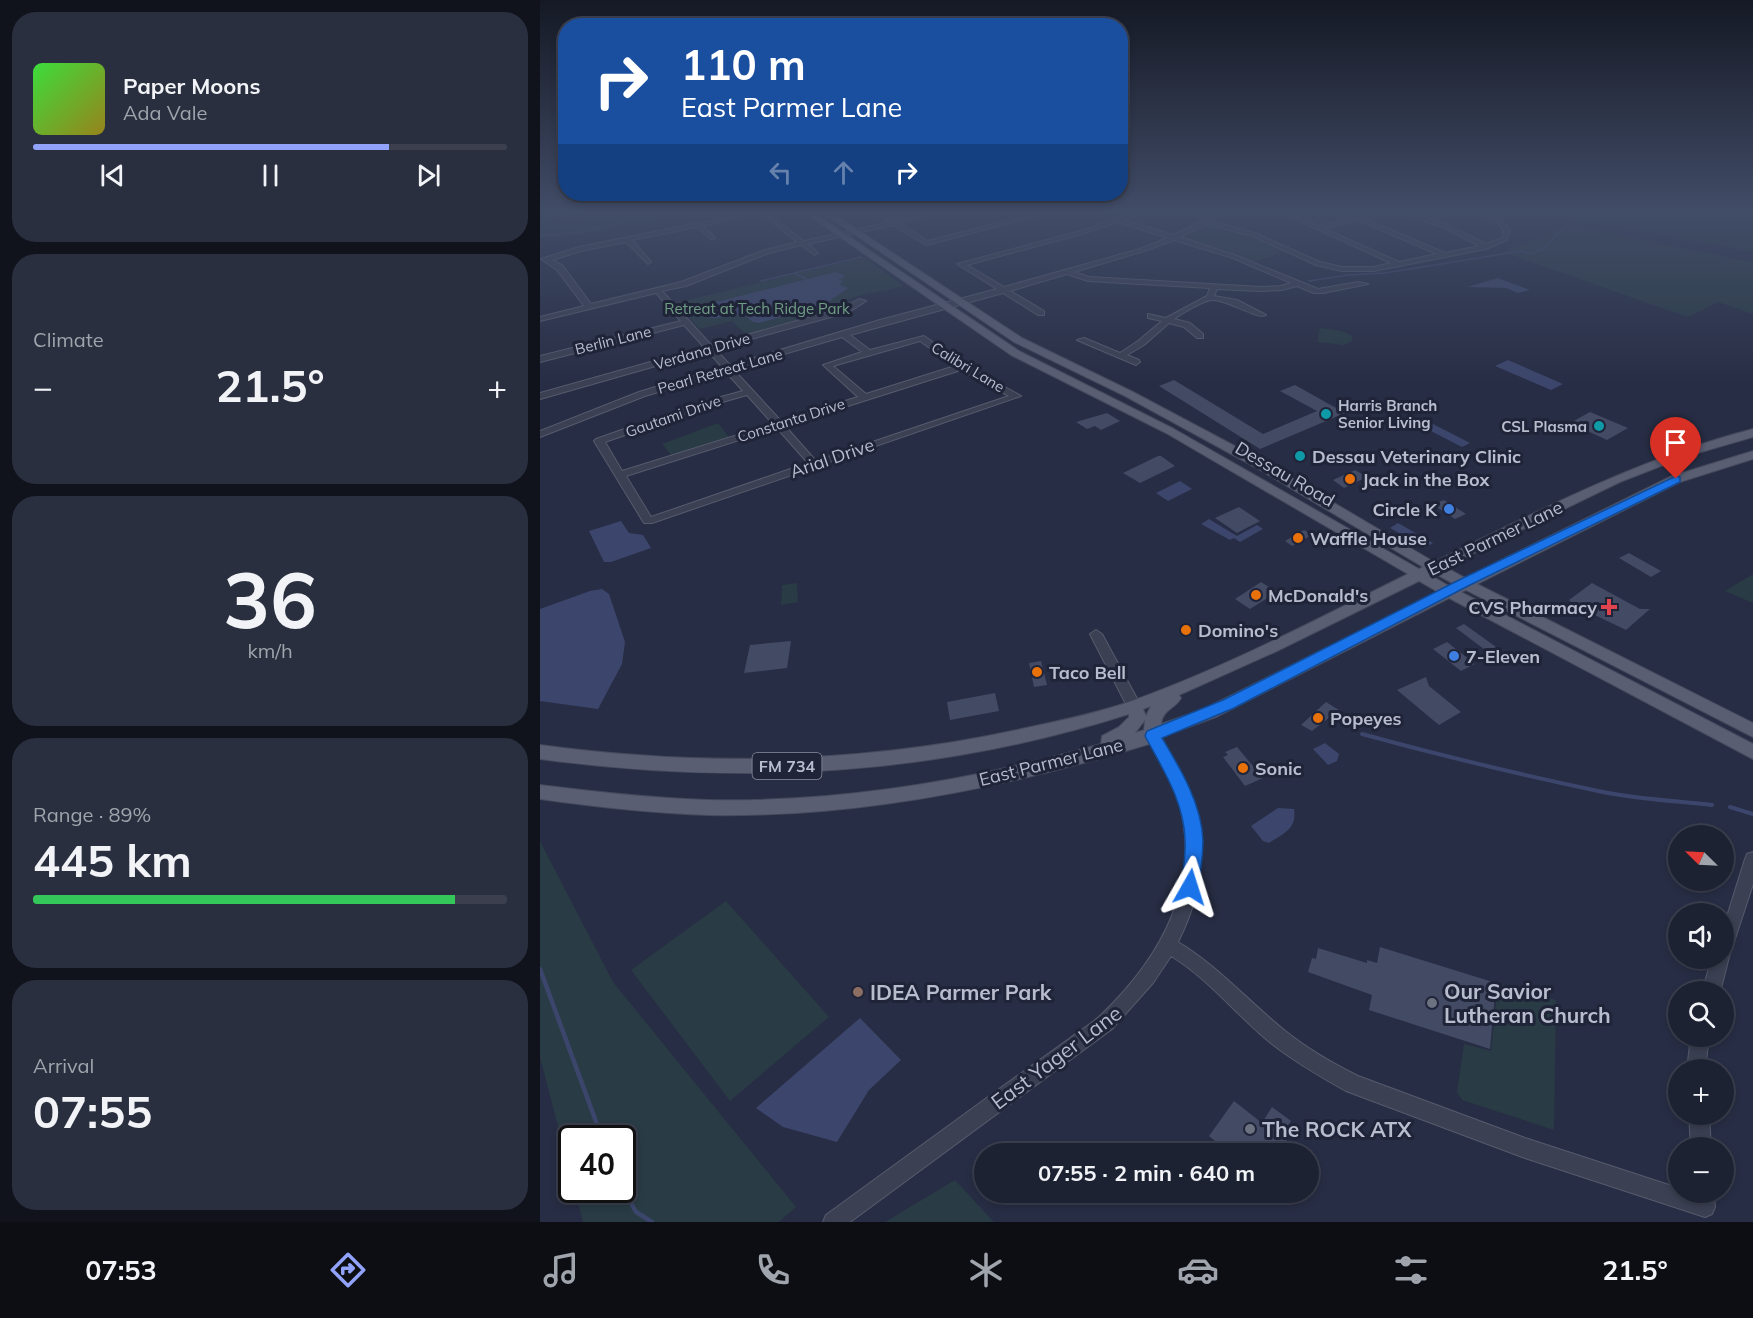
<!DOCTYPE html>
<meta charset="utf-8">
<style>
body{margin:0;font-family:Mulish,sans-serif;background:#2a2f3f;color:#f1f3f6;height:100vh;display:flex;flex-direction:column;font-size:22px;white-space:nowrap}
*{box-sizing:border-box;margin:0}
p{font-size:20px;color:#a0a4ac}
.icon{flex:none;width:33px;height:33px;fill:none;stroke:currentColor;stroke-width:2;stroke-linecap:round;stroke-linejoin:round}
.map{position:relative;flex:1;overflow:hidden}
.sheet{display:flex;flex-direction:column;gap:12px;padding:12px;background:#10131c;width:540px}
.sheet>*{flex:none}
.guide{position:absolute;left:18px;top:18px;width:570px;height:183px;border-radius:24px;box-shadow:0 3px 9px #0003,0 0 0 2px #3b3f4e;background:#1a4fa0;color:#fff;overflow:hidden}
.needle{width:39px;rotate:294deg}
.controls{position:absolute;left:1128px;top:825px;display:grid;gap:12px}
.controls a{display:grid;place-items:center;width:66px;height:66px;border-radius:50%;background:#1d2233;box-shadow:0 3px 9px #0003,0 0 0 2px #3b3f4e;font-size:30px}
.speed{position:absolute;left:18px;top:1125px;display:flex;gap:12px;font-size:30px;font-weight:700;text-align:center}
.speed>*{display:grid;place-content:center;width:78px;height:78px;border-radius:50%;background:#1d2233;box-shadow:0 3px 9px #0003,0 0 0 2px #3b3f4e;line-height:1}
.speed .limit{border:3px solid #111;border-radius:9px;background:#fff;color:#111}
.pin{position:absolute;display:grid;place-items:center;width:51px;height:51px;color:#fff;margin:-62px -26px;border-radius:50% 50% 50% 0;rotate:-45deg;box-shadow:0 0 6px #0007}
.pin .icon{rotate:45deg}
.me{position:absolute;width:66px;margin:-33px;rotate:6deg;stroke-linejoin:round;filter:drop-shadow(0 0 4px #0008)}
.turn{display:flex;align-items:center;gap:21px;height:126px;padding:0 24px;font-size:27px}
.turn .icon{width:78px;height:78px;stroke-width:2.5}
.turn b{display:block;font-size:42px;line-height:51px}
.lanes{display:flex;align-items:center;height:57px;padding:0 24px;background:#0003;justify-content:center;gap:30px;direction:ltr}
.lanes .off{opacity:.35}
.big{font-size:45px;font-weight:700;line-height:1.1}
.sheet .widget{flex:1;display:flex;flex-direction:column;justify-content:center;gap:9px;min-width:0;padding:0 21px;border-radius:24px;background:#2a2f3f}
.sheet .dial{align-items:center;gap:0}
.dial b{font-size:78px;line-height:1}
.song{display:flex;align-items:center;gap:18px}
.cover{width:72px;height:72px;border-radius:9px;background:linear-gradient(135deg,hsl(120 70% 55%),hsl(50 70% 35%))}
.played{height:6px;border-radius:3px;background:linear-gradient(90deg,#90a2fa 75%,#3b3f4e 75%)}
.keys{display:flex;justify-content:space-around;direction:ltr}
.heat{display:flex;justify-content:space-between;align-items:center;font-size:33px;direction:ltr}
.charge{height:9px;border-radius:4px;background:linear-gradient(90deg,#34c759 89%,#3b3f4e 0)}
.trip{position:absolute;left:434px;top:1143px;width:345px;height:60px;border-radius:30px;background:#1d2233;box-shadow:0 3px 9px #0003,0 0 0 2px #3b3f4e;font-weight:700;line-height:60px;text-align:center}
.tabs{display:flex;height:96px;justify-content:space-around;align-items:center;background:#0c0e14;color:#a0a4ac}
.tabs .icon{width:42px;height:42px}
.tabs .current{color:#90a2fa}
.tabs b{font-size:27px;color:#f1f3f6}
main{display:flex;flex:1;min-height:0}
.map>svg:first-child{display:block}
.green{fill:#293b44}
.water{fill:#3c466c}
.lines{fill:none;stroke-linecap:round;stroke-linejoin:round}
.stream-far2{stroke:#3c466c;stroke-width:1.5}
.stream-far1{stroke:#3c466c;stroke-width:4}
.stream{stroke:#3c466c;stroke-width:4.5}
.building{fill:#434a64}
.minor-casing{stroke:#565b6d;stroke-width:2}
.major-casing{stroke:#45495c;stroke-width:2}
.minor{fill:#3b4053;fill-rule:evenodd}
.major{fill:#595e73;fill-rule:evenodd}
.route{fill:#1a73e8;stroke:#114b97;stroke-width:1.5}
.culture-dot{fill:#0f9aa8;stroke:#202439;stroke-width:2}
.food-dot{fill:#e8710a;stroke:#202439;stroke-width:2}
.shop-dot{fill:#3f7fe0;stroke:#202439;stroke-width:2}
.health-dot{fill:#e0444e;stroke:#202439;stroke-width:2}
.education-dot{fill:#8d6e63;stroke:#202439;stroke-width:2}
.worship-dot{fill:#6b7280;stroke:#202439;stroke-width:2}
.labels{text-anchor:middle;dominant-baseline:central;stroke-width:6;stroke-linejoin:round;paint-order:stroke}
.far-park-label{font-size:15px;fill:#6f9e84;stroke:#202439}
.far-street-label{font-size:15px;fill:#b8bccd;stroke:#202439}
.far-poi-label{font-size:15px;font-weight:bold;fill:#b8bccd;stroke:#202439;text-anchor:start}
.shield{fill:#202439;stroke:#8a8ea1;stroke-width:1.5}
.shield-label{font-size:16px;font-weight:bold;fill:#b8bccd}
.poi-label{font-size:18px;font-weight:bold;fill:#b8bccd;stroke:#202439;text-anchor:start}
.street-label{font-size:18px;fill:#b8bccd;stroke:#202439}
.near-poi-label{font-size:21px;font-weight:bold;fill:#b8bccd;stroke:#202439;text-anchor:start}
.near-street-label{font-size:21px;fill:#b8bccd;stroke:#202439}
</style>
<main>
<section class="sheet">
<div class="widget">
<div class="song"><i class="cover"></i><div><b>Paper Moons</b><p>Ada Vale</p></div></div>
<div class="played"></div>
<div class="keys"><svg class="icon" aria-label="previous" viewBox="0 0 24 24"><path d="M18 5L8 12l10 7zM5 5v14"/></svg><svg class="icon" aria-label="pause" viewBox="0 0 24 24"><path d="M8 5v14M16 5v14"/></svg><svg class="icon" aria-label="next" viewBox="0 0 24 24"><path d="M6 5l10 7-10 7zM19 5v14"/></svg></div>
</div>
<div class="widget"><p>Climate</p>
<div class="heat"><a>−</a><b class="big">21.5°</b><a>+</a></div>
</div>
<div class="widget dial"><b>36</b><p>km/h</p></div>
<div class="widget"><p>Range · 89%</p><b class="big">445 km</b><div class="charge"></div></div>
<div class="widget"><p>Arrival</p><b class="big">07:55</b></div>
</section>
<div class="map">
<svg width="1213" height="1222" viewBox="0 0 1213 1222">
<rect width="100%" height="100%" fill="#272d44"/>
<!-- green -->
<path class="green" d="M0 213H13L7 222 43 220 71 213H147C99 223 49 238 0 238Z
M1007 213H1213V252Z
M668 224 712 237 745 252 714 262 640 237Z
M1032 226 1213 262V314L1178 302 1148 317 963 252Z
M325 257 363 286C345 291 325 293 308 299L305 307 207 336 192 321 160 329 136 303Z
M780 328 802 331 812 336V341L804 345 777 342Z
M178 423 189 437 131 455 122 444Z
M1213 574V603L1185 591Z
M257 583 258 602 241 605 242 585Z
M0 841 73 982 256 1207 239 1222H43L35 1190H82V1138H32L31 1176 0 1057Z
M186 901 289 1017 190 1101 91 970Z
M958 983 1016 1000 1014 1130 922 1100 917 1092 924 1044 951 1051Z
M415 1180 454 1222H345Z"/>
<!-- water -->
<path class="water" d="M296 272 304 275V278L298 279 303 281 299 285 308 288 284 305 219 323 213 322 203 314C189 313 165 327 160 308L168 304Z
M958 278 990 290 978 293 966 288 927 287Z
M968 360 1023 384 1011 390 955 366Z
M891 423 930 443 922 447 883 427Z
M640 481 652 489 628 501 616 493Z
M669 519 697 536 717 525 723 529 700 542 694 538 690 540 661 524Z
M81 521 89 533 103 535 111 548 71 562H64L49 531Z
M858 523 893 543 885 548 850 528Z
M62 589 69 594 85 642 82 664 58 709 0 701V609L50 591Z
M785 743 799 754 797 761 788 765 773 749Z
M738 808 754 809C757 829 744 833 729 843L723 841 711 826Z
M320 1018 361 1060 329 1090 297 1142 243 1127 216 1108Z"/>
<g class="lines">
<!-- stream-far2 -->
<path class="stream-far2" d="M0 236 41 232 121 213
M256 274 266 279
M221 281 321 257
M769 281 808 275 845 273 981 251 991 254 1003 249 1031 219 1024 213"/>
<!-- stream-far1 -->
<path class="stream-far1" d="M822 734C902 756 982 775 1063 792 1098 799 1136 801 1172 805
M1190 807 1213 814"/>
<!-- stream -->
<path class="stream" d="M0 969 62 1138
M82 1187 96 1212 112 1222"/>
</g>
<!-- building -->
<path class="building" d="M634 380 723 434 777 411 740 391 755 385 805 413 720 449 619 386Z
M1050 412 1088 428 1067 440 1030 423Z
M567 413 580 421 561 430 555 426 547 429 536 422Z
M618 456H621L635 466 600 483 583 473Z
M815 470 827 477 804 488 793 480Z
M904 500 926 514 915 519 892 504Z
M699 507 720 521 697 533 675 518Z
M764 530 772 535 752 546 745 541Z
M1089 553 1121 571 1111 577 1079 558Z
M721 582 737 592 710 609 695 599Z
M1052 583 1100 609H1110L1086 630 1034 605 1029 600Z
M924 624 938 634 974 660 965 665 916 628Z
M251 641 247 668 204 673 210 645Z
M907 642 935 664 921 671 893 649Z
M501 661 507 685 494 687 489 663Z
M886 677 889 686 921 712 899 725 857 690Z
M455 693 459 711 410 720 407 702Z
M786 702 799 710 772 731 761 725Z
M697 747 723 778 705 786 683 757 688 755 685 752Z
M840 947 956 983 950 1049 829 1010 832 995 768 972 772 958 776 959 778 948 827 963V960L837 963Z
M694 1101 722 1123 732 1107 751 1121 741 1136 764 1154H690L669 1136Z"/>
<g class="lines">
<defs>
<path id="minor" d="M209 213H220L163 226 175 238 172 240 157 227 92 240 111 262 108 264 86 242 41 251 12 260 23 266 51 304 141 282 225 250 257 242 221 213H227L264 241 349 222 336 213H343L355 221 391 213H401L360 223 387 241 499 213H508L386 245 353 225 268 244 278 253 275 255 261 245 229 253 146 286 122 291 171 345 303 308 319 299 326 301 309 312 175 349 190 365 340 320 457 289 417 264 541 231 592 213H600L584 220 633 235 679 213H686L672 221 717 234 780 262 802 267H834L851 263 742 213H749L779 226 812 218 803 213H811L819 216 844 213 825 219 905 253 939 246 907 229 863 213C889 213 923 233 946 244L962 238 964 230 957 222 933 213C948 213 961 218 970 230L967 240 946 249 834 271H802L776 265 713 236 667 224 640 237 697 256 778 289 818 282 828 284 783 293H774L757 286 742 290 721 291 677 289 674 296 697 300 726 315C717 320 687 299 672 300 664 300 641 314 634 319L650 323 663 334V338H657L644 327 629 323 604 345 587 355 599 360 600 362 596 365 537 340 544 338 580 353 598 341 622 321 608 318V314L626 318 667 296 670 288 548 281 527 274 470 291 504 311V315H498L463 293 310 335 330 350 384 336 425 365 481 396 112 523H104L54 441 56 439 159 403 203 391 186 372 105 396 0 437V431L99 392 182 367 168 351 0 399V393L164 347 144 325 0 362V356L141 321 116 293 0 321V317L44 306 17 270 1 259 39 247ZM818 220 897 254 859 262 785 229ZM578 222 627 238 600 249 464 287 427 265 545 233ZM634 240 693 258 751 283 741 286 721 287 549 277 534 272 604 251ZM302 337 322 352 283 365 318 397 241 421 193 369ZM380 341 415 366 326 394 293 366ZM421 370 469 396 276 461 245 426ZM207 395 233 424 82 471 65 442 165 407ZM237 428 268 463 111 517 86 476Z
M556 630 562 634 601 706 599 709H589L587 706 550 634Z
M613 731 618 732C662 805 678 862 638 942 678 966 708 1001 744 1030 766 1048 792 1063 818 1076L985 1138 1138 1188V1192H1174L1175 1207 1172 1214 1165 1217 985 1158 806 1091C781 1077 755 1062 732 1044 697 1016 669 979 631 956L613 983 572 1029 310 1222H283L286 1215C346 1171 406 1128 466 1084 487 1069 508 1054 529 1039 539 1031 552 1024 561 1015 621 958 665 880 637 797 630 775 617 756 606 736L608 732Z
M1213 852V884L1189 957 1180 992H1162L1172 958H1184V926L1205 859 1207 854Z
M1151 1036H1169L1165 1070H1147Z
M1149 1114H1169L1171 1148H1151Z"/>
<path id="major" d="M265 213H274L479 351 634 429 879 569 883 567 715 467 585 396 474 342 283 213H292L482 338 593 392 723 461 894 562C998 511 1100 458 1213 429V437L1144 457 1080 482 905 567 925 578 1132 476 1213 451V459L1140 482 937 584 1213 723V737L926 590 921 592 1213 744V759L909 598 676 717 621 737 619 741C475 786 321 818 168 815 111 813 56 807 0 799V785C56 792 111 798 167 800 300 803 434 780 561 744L562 736 579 727 589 717V714C394 776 201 786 0 759V745C163 767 325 764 486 728 519 721 552 714 583 704 681 670 775 620 868 574L626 433 471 355ZM894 573 914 584 909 586 890 575ZM879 581 898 592 664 709 621 724C623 709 635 709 641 698L639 695 737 651ZM611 706 606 716 603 709ZM605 720 604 730 595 733Z"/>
</defs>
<!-- minor casing -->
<use href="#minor" class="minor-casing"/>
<!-- major casing -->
<use href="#major" class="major-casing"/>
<!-- minor -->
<use href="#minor" class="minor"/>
<!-- major -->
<use href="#major" class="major"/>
</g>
<!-- sky -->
<linearGradient id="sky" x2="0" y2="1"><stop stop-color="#151925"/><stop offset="0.55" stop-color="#414c67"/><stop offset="1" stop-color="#414c67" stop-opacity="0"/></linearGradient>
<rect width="1213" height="384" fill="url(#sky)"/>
<!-- route -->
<path class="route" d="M1136 476 1140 477V482L928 586 694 708 622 738C640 768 662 804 663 841 663 856 660 872 659 887L657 892 650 895 644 892 641 887C643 871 646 855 645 840 644 801 622 768 605 736L607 731 683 700 919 580Z"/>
<!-- markers -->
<g class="culture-dot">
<circle cx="786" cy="414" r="6"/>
<circle cx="1059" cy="426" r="6"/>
<circle cx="760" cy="456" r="6"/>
</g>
<g class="food-dot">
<circle cx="810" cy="479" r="6"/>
<circle cx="758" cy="538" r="6"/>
<circle cx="716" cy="595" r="6"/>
<circle cx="646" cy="630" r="6"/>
<circle cx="497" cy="672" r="6"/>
<circle cx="778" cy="718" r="6"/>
<circle cx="703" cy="768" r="6"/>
</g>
<g class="shop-dot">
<circle cx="909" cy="509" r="6"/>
<circle cx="914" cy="656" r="6"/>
</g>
<path class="health-dot" d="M1066 598h6v6h6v6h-6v6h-6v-6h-6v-6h6z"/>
<circle class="education-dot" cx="318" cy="992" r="6"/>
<g class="worship-dot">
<circle cx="892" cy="1003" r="6"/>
<circle cx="710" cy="1129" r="6"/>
</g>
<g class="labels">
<!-- far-park labels -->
<g class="far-park-label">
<text x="217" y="308">Retreat at Tech Ridge Park</text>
</g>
<!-- far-street labels -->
<g class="far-street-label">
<text transform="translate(73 340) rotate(-14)">Berlin Lane</text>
<text transform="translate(162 351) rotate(-16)">Verdana Drive</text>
<text transform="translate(428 367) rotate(31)">Calibri Lane</text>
<text transform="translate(180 371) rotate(-16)">Pearl Retreat Lane</text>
<text transform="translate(133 416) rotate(-19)">Gautami Drive</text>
<text transform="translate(251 420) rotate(-18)">Constanta Drive</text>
</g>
<!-- far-poi labels -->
<g class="far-poi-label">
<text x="798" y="405">Harris Branch<tspan x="798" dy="17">Senior Living</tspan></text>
<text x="1047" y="426" text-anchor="end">CSL Plasma</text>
</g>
<!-- shield labels -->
<rect class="shield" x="212.5" y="753" width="69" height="26" rx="4.5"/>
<g class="shield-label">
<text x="247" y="766">FM 734</text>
</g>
<!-- poi labels -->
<g class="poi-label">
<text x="772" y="456">Dessau Veterinary Clinic</text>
<text x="822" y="479">Jack in the Box</text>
<text x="897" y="509" text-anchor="end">Circle K</text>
<text x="770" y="538">Waffle House</text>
<text x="728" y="595">McDonald's</text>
<text x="1057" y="607" text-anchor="end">CVS Pharmacy</text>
<text x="658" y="630">Domino's</text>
<text x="926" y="656">7-Eleven</text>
<text x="509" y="672">Taco Bell</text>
<text x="790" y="718">Popeyes</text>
<text x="715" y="768">Sonic</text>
</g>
<!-- street labels -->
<g class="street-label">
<text transform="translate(292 458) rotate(-19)">Arial Drive</text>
<text transform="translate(745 474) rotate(30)">Dessau Road</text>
<text transform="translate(955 538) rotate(-26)">East Parmer Lane</text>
<text transform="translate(511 762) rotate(-14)">East Parmer Lane</text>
</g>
<!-- near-poi labels -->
<g class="near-poi-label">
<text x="904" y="991">Our Savior<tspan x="904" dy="24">Lutheran Church</tspan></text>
<text x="330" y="992">IDEA Parmer Park</text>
<text x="722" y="1129">The ROCK ATX</text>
</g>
<!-- near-street labels -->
<g class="near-street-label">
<text transform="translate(516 1057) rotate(-37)">East Yager Lane</text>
</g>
</g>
</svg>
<div class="controls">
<a><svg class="needle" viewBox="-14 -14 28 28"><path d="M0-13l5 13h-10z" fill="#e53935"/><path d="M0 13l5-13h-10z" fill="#a0a4ac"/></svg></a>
<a><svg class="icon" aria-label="sound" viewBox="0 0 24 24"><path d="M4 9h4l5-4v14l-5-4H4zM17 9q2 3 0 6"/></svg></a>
<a><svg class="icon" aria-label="search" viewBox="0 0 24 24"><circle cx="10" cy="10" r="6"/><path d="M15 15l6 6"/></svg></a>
<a>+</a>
<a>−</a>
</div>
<div class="speed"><div class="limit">40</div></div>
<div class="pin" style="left:1136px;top:479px;background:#d93025"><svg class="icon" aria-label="arrive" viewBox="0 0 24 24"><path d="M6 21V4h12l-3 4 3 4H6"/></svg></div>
<svg class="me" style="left:650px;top:887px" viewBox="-20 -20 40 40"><path d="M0-17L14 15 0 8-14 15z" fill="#1a73e8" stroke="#fff" stroke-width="4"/></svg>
<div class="trip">07:55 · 2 min · 640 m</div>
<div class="guide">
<div class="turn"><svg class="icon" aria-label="right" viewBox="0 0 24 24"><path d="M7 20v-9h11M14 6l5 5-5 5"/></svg><div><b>110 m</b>East Parmer Lane</div></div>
<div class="lanes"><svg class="icon off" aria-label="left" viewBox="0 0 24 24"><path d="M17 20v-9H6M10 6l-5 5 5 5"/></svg><svg class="icon off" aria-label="ahead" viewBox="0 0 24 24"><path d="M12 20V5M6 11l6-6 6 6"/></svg><svg class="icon" aria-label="right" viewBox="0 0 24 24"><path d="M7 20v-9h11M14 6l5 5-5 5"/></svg></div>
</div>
</div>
</main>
<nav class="tabs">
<b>07:53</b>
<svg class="icon current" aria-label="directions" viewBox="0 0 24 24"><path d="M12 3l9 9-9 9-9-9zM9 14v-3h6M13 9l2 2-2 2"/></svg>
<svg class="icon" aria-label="music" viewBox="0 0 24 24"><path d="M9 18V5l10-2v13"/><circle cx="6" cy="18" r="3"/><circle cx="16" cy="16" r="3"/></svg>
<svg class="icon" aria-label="phone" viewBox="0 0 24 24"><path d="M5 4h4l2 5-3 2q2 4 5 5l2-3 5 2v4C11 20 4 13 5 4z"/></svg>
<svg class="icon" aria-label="climate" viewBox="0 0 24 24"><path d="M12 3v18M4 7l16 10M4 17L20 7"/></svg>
<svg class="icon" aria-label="car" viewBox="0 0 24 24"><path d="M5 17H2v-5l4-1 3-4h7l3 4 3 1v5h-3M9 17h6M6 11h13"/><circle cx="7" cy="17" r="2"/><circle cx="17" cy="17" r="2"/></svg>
<svg class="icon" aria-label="filters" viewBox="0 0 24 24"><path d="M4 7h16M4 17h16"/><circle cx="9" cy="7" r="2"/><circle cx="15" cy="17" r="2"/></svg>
<b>21.5°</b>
</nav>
